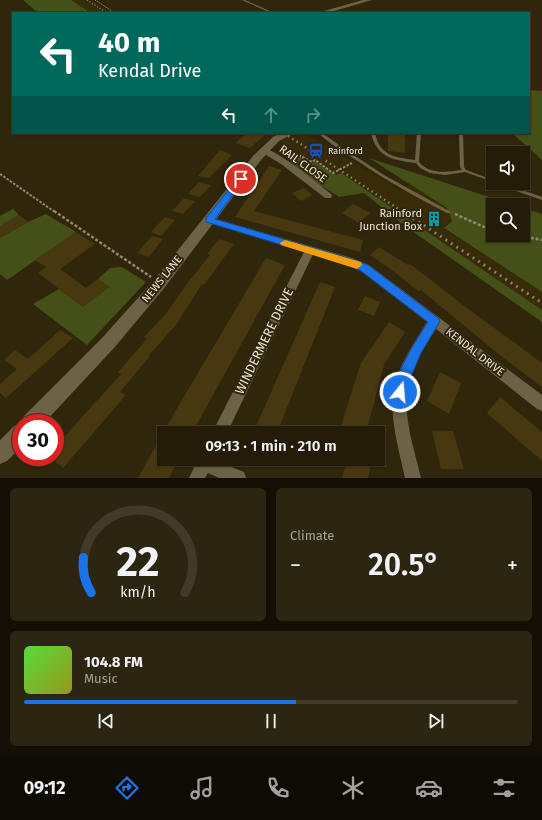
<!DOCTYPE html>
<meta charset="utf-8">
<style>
body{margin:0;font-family:"Fira Sans",sans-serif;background:#2c2512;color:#f1f3f6;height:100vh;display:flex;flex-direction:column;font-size:15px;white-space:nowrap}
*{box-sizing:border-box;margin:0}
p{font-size:13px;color:#a3a19c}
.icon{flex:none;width:22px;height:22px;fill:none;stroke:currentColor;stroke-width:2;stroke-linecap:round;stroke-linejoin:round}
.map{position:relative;height:478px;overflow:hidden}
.drawer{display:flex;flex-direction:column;gap:10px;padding:10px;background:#140f05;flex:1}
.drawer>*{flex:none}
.hud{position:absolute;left:12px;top:12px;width:518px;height:122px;border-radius:0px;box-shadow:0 1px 3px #0004,0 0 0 1px #413a2a;background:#00695c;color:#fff;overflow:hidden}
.tools{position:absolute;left:486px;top:146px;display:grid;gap:8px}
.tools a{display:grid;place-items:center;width:44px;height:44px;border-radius:0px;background:#241c09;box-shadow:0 1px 3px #0004,0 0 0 1px #413a2a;font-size:20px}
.speed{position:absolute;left:12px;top:414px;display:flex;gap:8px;font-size:20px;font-weight:700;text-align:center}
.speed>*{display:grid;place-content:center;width:52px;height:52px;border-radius:50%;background:#241c09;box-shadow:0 1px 3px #0004,0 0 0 1px #413a2a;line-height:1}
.speed .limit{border:6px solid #d22;background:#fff;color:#111}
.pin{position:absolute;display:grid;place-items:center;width:34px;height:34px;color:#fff;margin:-17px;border:2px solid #fff;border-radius:50%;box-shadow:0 1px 4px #0007}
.me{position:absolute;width:44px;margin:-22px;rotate:17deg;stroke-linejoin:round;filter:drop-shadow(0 0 3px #0008)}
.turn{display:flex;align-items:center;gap:14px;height:84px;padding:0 20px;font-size:18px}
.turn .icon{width:52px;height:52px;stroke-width:2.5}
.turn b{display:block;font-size:28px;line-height:34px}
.lanes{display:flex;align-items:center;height:38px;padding:0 20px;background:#0003;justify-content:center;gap:20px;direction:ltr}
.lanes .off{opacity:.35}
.big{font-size:30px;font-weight:600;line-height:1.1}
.drawer .tile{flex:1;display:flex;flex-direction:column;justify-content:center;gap:6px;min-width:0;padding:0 14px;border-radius:6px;background:#2c2512}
.drawer .dial{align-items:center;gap:0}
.dial svg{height:104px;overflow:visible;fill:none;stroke:#413a2a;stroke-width:7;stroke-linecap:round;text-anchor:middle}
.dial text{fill:#f1f3f6;stroke:none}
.song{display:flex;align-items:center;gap:12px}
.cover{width:48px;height:48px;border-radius:6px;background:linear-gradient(135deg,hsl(110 70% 55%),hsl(60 70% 35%))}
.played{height:4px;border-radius:2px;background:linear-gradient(90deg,#1a73e8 55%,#413a2a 55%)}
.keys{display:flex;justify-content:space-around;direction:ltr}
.heat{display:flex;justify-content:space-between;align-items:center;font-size:22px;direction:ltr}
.drawer .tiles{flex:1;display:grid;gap:10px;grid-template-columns:1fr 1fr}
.tile:last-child{grid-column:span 2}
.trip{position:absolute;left:157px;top:426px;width:228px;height:40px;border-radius:0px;background:#241c09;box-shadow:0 1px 3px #0004,0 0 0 1px #413a2a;font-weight:600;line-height:40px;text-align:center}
.tab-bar{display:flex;height:64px;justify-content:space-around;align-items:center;background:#0e0b04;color:#a3a19c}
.tab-bar .icon{width:28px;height:28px}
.tab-bar .current{color:#1a73e8}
.tab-bar b{font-size:18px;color:#f1f3f6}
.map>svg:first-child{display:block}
.built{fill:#382b08}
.green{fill:#455018}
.building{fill:#483810}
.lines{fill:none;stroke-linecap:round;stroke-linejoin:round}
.path-far2{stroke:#918874;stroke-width:1;stroke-dasharray:1.5 1;stroke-linecap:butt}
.path-far1{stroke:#918874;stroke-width:2;stroke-dasharray:2.5 1.5;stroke-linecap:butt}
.path{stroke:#918874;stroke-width:2.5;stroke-dasharray:3 2;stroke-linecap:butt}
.service{fill:#6d6246;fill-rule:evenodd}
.minor{fill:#6d6246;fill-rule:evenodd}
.tertiary{fill:#6d6246;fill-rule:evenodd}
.rail-far2{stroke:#867d68;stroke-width:1.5;stroke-dasharray:1 2;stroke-linecap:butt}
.rail-far1{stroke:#867d68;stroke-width:2.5;stroke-dasharray:1.5 3.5;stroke-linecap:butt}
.rail{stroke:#867d68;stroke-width:3;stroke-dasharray:2 4.5;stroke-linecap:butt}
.route{fill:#1a73e8;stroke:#114b97}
.slow{fill:#f59e0b}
.labels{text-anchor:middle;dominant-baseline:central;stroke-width:4;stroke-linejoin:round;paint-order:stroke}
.far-poi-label{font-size:9px;fill:#ede6d7;stroke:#30260c;text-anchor:start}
.street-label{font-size:11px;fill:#ede6d7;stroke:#30260c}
.poi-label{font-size:11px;fill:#ede6d7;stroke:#30260c;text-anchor:end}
.near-street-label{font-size:13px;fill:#ede6d7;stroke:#30260c}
</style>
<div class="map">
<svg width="542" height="478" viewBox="0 0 542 478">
<rect width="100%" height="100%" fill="#30260c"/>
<!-- built -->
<path class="built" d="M71 0H92L111 13H91Z
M270 133H305L401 191 410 185 447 208 452 221 444 229 542 292V310L341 173 336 176 315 162 313 163 280 147 282 142Z"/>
<!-- green -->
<path class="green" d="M23 0H71L91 13H38Z
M529 90 542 91V160L512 133H529Z
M280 147 313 163 315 162 336 175 341 173 542 310V322L405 226 364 193 339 197C320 184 290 170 280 147Z
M369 158 514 205H493V235H523V208L542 214V292L444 228 452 221 447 208Z
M13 209 19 215 0 226V216Z
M46 214 76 232 7 280 0 274V234L3 236 28 222Z
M122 267 146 282 87 345 33 304 59 289 83 307 109 287 98 279 110 268Z"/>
<!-- building -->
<path class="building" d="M248 133H267L250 148 235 143Z
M388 133H405V153L388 151Z
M220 150 232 155 209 178 198 176Z
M269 166 282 170 254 211 363 240 360 252 235 217Z
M199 182 211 185 200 197 188 194Z
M304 188 313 195 301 201 292 193Z
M184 198 195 201 183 214 172 211Z
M353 204 370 213 359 223 342 213Z
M19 215 28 222 0 238V226Z
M165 217 175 220 161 236 151 232Z
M76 232 95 244 60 269 86 288 98 279 109 287 83 307 38 273 46 267 35 260Z
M152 236 163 239 149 257 137 253Z
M219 239 234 244 204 285 202 284 176 325 149 355 150 356 120 392 126 395 63 468 55 461V447L121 374 118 372 147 339 144 337 165 315 186 285 210 255 207 254Z
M379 247 408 265 410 264 471 311 542 363V387L496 352 421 290 418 291 392 270 370 255Z
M266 258 285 265 192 433H164V459H178L169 478H138L176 410Z
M320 282 335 287 277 433H253Z
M365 296 380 302 374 316 358 310Z
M389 322 405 332 384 365 366 433H349L340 429 361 363Z
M60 330 73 338 6 398 0 393V384L17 369 4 360 15 350 28 359Z
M440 372 461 383 449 414 427 401Z
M500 397 542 432V461L487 413Z
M432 431H453L464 469H441Z
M347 459H372L368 478H342Z"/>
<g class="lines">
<!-- path-far2 -->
<path class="path-far2" d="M95 0 115 13"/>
<!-- path-far1 -->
<path class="path-far1" d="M281 146 312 162 315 160 333 173 352 163
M0 174 55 212"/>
<!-- path -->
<path class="path" d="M54 211 151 277
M455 214 493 231
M516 235 542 240"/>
<!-- service -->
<path class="service" d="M242 0H245L274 13H271Z
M318 133H322L352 154 384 175 451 212V213H447C416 197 385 180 356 160 343 152 329 143 318 133Z
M371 133H375C380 156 394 157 415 160L417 133H421L419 162C430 175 447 172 462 170L460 167 459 133H463L464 167 466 170 493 180V182L465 172 445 175 430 173 420 168 416 163C393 160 377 158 371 133Z
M496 183H502L542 197V200L496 184Z"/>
<!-- minor -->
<path class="minor" d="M261 148C273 146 320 185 331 194L332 196 331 198H325L281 164 261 152Z
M209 217 352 258 369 265 542 395V411L537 409 436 329C426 345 414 363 409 381 401 412 414 448 421 478H405C399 450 390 421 393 392 396 369 415 342 427 322L361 271 349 265 313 254 227 433H212L304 252 206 222 204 220Z
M198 459H215L214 460 244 472 246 478H219L208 473 205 478H189Z"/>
<!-- tertiary -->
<path class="tertiary" d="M363 0H372L327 13H317Z
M281 133H294L279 141 261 160 165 287 114 348 44 423H22L24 416 102 338 155 279 253 156 273 137Z
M21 423V447L7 461 0 464V440L14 426Z"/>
<!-- rail-far2 -->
<path class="rail-far2" d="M87 0 107 13"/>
<!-- rail-far1 -->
<path class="rail-far1" d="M284 133 403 212"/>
<!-- rail -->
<path class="rail" d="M402 211 542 303"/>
</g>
<!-- route -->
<path class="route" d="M238 178 245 179 215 219 355 260 368 265 438 318 440 321 421 353 410 379 405 397 400 398 396 397C389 381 419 336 428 322L361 271 349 265 206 222V218Z"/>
<!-- slow -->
<path class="slow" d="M285 240 361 262 362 265 357 269 281 245 280 243Z"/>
<!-- icons -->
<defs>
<symbol id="station-bare" viewBox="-9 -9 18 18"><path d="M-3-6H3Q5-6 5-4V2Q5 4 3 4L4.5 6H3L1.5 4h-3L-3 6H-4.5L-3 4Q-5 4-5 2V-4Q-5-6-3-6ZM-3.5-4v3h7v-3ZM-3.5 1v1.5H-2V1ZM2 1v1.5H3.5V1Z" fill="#1a4fb4" stroke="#30260c" stroke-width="2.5" paint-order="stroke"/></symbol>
<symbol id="building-bare" viewBox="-9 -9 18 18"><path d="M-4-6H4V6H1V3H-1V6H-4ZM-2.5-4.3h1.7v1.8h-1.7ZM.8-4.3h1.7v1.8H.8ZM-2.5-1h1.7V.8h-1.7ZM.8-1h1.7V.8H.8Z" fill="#0f9aa8" stroke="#30260c" stroke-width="2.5" paint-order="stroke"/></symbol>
</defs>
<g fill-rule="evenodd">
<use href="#station-bare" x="305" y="140" width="22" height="22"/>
<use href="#building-bare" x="423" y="208" width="22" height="22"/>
</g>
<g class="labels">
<!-- far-poi labels -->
<g class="far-poi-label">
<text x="328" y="151">Rainford</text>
</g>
<!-- street labels -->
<g class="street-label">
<text transform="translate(303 164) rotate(36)">RAIL CLOSE</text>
<text transform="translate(162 279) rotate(-51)">NEWS LANE</text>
<text transform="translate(475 352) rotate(38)">KENDAL DRIVE</text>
</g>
<!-- poi labels -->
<g class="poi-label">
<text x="422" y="213">Rainford<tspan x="422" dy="13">Junction Box</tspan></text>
</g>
<!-- near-street labels -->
<g class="near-street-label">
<text transform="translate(264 341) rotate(-64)">WINDERMERE DRIVE</text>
</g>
</g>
</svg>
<div class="tools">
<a><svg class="icon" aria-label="sound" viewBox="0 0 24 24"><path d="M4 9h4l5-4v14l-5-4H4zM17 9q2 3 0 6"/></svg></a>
<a><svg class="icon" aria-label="search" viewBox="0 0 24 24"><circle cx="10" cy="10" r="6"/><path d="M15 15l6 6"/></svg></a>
</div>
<div class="speed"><div class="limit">30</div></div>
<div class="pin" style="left:241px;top:179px;background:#d93025"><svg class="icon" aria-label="arrive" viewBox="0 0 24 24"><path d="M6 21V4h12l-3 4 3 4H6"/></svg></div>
<svg class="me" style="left:400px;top:392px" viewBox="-20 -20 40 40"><circle r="17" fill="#1a73e8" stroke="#fff" stroke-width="3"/><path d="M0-11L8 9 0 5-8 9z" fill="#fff"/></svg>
<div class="trip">09:13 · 1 min · 210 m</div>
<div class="hud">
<div class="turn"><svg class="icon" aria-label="left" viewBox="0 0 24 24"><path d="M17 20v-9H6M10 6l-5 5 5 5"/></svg><div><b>40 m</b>Kendal Drive</div></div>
<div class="lanes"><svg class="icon" aria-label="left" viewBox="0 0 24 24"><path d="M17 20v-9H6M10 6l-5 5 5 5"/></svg><svg class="icon off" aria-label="ahead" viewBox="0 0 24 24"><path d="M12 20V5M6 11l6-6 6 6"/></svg><svg class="icon off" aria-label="right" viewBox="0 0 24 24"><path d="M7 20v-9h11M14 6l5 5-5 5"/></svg></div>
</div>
</div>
<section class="drawer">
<div class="tiles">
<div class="tile dial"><svg viewBox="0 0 100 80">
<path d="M14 69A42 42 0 1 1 86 69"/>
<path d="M14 69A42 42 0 0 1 8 42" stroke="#1a73e8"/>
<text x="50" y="56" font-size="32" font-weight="700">22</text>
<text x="50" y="72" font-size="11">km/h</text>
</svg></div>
<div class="tile"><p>Climate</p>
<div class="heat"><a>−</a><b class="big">20.5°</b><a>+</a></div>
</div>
<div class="tile">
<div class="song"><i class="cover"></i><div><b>104.8 FM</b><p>Music</p></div></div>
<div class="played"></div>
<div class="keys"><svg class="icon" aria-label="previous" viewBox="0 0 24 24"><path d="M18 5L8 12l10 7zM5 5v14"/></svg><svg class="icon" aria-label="pause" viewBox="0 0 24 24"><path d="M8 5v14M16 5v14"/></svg><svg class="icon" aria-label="next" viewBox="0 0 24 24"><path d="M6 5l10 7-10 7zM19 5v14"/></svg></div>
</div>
</div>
</section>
<nav class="tab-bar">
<b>09:12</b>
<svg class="icon current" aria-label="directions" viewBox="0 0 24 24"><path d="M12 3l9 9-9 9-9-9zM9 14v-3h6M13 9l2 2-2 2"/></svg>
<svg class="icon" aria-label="music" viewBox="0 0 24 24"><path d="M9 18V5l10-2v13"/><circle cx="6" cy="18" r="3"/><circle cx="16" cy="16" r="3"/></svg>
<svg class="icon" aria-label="phone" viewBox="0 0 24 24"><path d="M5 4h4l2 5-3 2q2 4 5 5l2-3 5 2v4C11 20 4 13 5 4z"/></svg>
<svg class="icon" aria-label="climate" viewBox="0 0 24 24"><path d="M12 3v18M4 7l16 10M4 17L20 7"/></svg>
<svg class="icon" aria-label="car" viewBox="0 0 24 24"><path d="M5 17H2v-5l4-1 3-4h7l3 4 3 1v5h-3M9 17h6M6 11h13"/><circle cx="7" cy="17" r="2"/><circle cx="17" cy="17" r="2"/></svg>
<svg class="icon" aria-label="filters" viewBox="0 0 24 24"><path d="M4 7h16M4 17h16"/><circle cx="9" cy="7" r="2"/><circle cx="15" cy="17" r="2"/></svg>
</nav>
